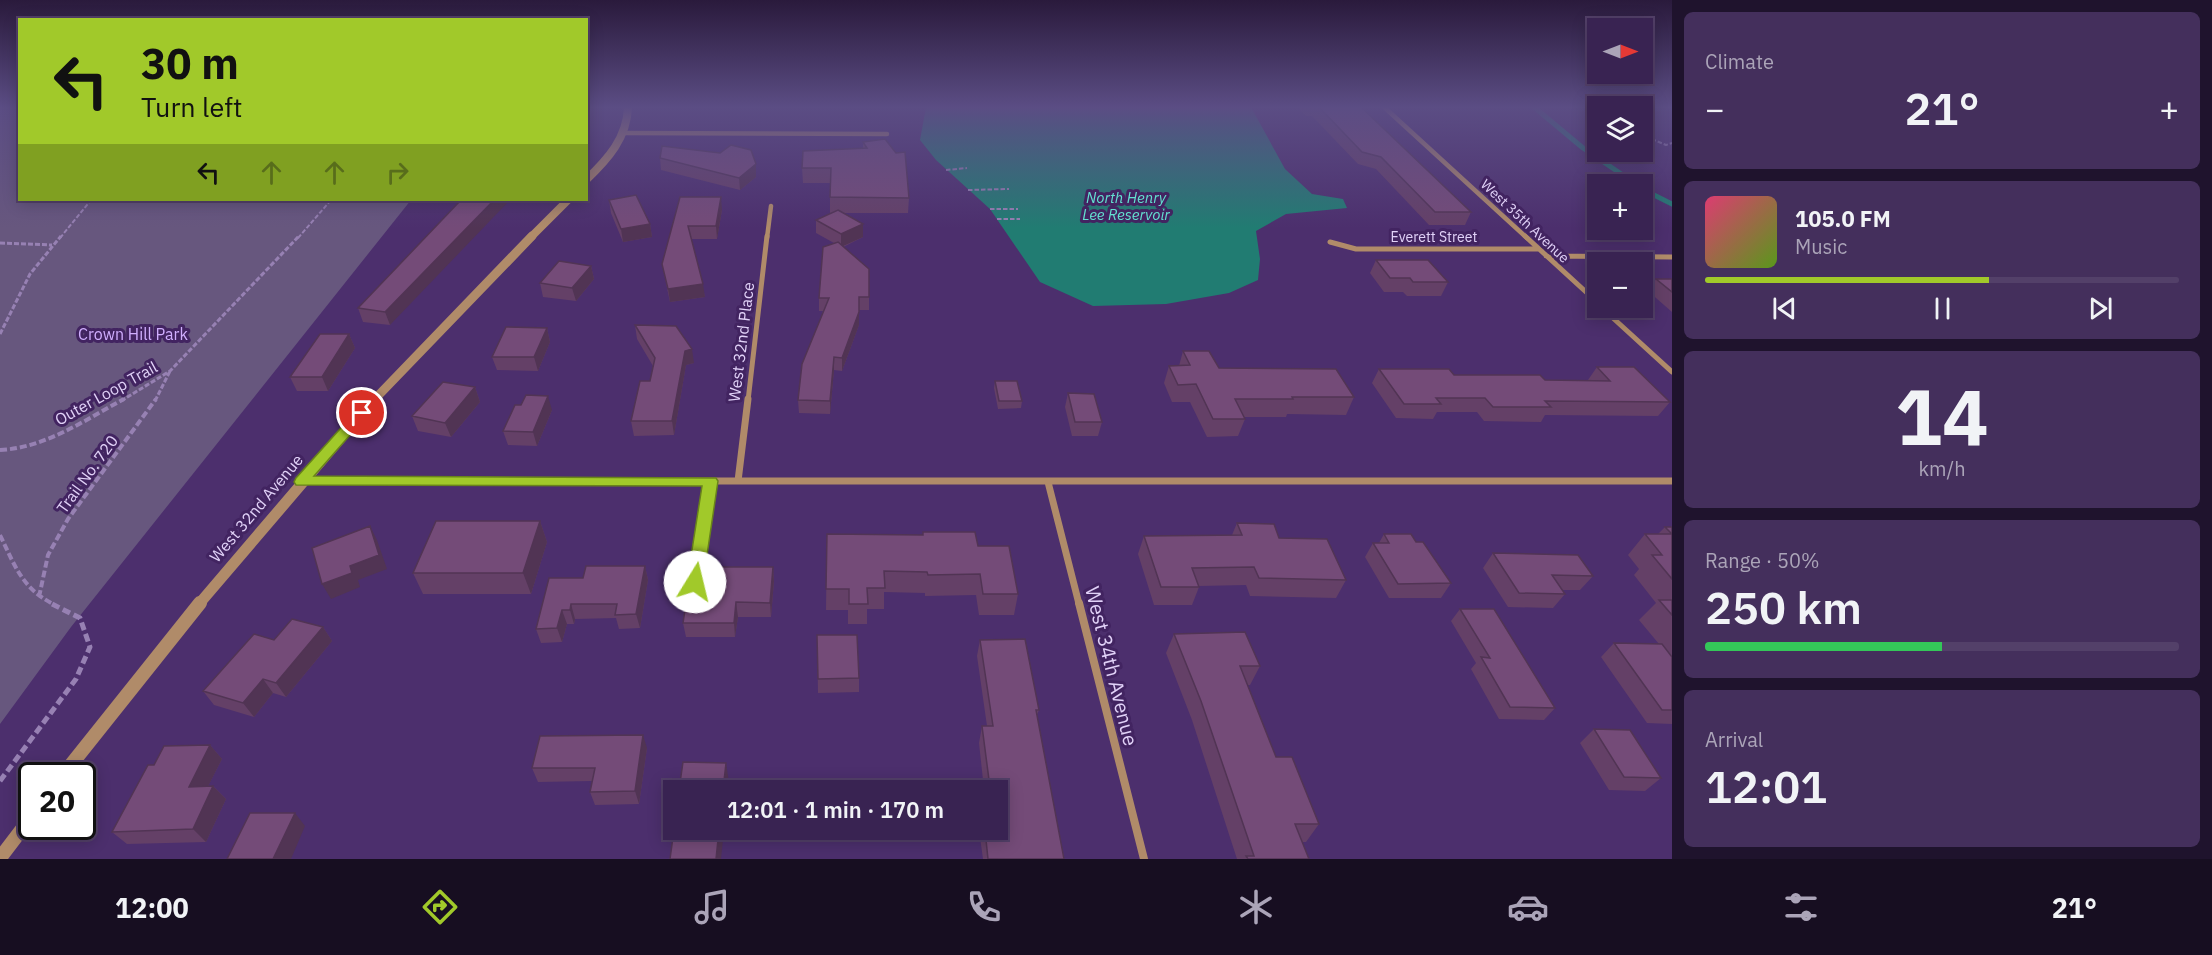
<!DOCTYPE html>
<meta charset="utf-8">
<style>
body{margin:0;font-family:"IBM Plex Sans",sans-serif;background:#442f5c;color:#f1f3f6;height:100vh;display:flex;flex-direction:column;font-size:22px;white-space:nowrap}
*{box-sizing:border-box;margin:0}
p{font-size:20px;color:#aba4b8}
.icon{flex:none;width:33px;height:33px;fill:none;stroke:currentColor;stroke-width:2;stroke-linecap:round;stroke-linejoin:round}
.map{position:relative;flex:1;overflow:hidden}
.details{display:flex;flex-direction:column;gap:12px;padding:12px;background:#1f132d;width:540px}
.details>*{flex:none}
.banner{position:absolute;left:18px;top:18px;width:570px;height:183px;border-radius:0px;box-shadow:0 3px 15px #0003,0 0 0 2px #534069;background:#a1c92a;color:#111;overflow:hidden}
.needle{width:39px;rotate:90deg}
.tools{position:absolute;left:1587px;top:18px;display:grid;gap:12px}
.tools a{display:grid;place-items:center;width:66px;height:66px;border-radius:0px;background:#392352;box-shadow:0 3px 15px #0003,0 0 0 2px #534069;font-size:30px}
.speed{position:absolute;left:18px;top:762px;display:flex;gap:12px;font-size:30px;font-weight:700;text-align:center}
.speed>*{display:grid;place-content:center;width:78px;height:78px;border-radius:50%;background:#392352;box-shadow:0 3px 15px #0003,0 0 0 2px #534069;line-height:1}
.speed .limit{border:3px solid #111;border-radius:9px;background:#fff;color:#111}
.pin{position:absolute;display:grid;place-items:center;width:51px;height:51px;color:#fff;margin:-26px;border:3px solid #fff;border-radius:50%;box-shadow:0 2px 6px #0007}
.me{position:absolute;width:66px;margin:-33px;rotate:9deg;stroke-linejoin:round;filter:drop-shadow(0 0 4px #0008)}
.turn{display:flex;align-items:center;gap:21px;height:126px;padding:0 24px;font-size:27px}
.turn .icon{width:78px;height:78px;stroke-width:2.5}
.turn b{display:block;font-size:42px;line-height:51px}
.lanes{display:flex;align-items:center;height:57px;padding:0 24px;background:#0003;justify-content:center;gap:30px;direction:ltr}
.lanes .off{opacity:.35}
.big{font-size:45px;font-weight:600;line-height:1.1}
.details .tile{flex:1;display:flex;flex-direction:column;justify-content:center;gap:9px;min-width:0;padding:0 21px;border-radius:9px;background:#442f5c}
.details .dial{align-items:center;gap:0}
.dial b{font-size:78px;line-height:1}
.song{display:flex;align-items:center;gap:18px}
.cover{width:72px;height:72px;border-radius:9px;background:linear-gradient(135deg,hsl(340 70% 55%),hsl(90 70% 35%))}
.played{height:6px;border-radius:3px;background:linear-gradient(90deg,#a1c92a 60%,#534069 60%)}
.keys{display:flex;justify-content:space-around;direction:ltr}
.heat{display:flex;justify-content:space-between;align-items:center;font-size:33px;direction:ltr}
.charge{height:9px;border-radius:4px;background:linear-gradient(90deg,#34c759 50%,#534069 0)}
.trip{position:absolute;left:663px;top:780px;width:345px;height:60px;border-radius:0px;background:#392352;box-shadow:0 3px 15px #0003,0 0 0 2px #534069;font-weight:600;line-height:60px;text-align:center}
.menu{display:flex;height:96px;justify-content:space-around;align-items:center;background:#170e21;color:#aba4b8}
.menu .icon{width:42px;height:42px}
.menu .selected{color:#a1c92a}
.menu b{font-size:27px;color:#f1f3f6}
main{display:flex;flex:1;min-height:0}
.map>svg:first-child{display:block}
.green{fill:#67577e}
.water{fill:#217c72}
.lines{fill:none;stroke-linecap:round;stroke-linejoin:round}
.stream{stroke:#217c72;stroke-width:5}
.path-far3{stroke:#9781b3;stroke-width:2;stroke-dasharray:4.5 2;stroke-linecap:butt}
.path-far2{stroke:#9781b3;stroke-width:3;stroke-dasharray:5 2;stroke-linecap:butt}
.path-far1{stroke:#9781b3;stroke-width:4;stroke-dasharray:7 3;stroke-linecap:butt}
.path{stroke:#9781b3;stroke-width:5;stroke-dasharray:8 4;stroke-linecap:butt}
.service{stroke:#b08b69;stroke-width:4.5}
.minor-far3{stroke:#b08b69;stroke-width:4.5}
.minor-far2{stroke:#b08b69;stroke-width:5}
.minor-far1{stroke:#b08b69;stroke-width:7}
.minor{stroke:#b08b69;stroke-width:8}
.tertiary-far3{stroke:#b08b69;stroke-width:8}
.tertiary-far2{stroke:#b08b69;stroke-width:9}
.tertiary-far1{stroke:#b08b69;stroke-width:11}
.tertiary{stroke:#b08b69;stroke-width:14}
.wall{fill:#644067}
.shaded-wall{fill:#513454}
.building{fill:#744b78;stroke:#513454;stroke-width:1.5}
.route{fill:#a1c92a;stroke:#69831b;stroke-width:1.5}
.labels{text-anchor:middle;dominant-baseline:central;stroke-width:6;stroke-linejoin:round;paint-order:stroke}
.far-street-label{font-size:14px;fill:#e1d2f8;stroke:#422461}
.far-water-label{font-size:15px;font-style:italic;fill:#63e1d0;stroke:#422461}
.park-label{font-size:16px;fill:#d0aefe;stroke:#422461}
.street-label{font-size:16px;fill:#e1d2f8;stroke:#422461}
.near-street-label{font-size:20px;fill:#e1d2f8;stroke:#422461}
</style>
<main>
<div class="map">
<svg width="1672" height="859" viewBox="0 0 1672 859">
<rect width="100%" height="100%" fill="#4c2f6d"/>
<!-- green -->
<path class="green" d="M0 107H19L20 200H411L71 627 0 724Z"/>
<!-- water -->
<path class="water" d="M926 107H1251L1285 169 1312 194 1343 199 1347 208 1286 214 1256 231 1260 259 1258 280 1229 293 1166 304 1093 306 1040 282 990 209 936 160 920 140Z"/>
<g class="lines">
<!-- stream -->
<path class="stream" d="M1534 107 1583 148 1636 184
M1642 189 1672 204"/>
<!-- path-far3 -->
<path class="path-far3" d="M1644 107 1650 117 1654 140 1666 145 1672 143
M946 170 967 168
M968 190 1009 189
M990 209H1018
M997 219H1020
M60 238 91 200
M298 238 331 200"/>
<!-- path-far2 -->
<path class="path-far2" d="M0 243 52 245
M0 334 30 274 61 236
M121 401 170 371 299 236
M155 401 170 371"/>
<!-- path-far1 -->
<path class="path-far1" d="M0 450C45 448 85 420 124 399
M0 535C15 566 22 588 53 604
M39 597 48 555 68 519 156 399"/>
<!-- path -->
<path class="path" d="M0 781 76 679 90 647 80 618 50 603"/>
<!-- service -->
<path class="service" d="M695 582 711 481"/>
<!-- minor-far3 -->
<path class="minor-far3" d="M1384 107 1527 238
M624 133 887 134
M767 238 771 206"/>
<!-- minor-far2 -->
<path class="minor-far2" d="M1525 236 1598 303
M1330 242 1356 249H1538
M1546 256 1672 257
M1602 308 1672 372
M748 401 767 236"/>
<!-- minor-far1 -->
<path class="minor-far1" d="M305 481H1672
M738 481 748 399
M1048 482 1079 604"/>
<!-- minor -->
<path class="minor" d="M1079 603 1144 859"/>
<!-- tertiary-far3 -->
<path class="tertiary-far3" d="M586 180C608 159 627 138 628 107
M530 238 568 200"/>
<!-- tertiary-far2 -->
<path class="tertiary-far2" d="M373 401 532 236"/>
<!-- tertiary-far1 -->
<path class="tertiary-far1" d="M199 604 374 399"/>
<!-- tertiary -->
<path class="tertiary" d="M62 776 200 603
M0 858 32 816"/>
</g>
<!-- wall -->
<path class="wall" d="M1297 107H1361L1471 212 1465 225H1429L1376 169 1358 164 1312 116H1306Z
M863 142 909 198 908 213H842L863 224V237L843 247 869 269V310H859V325L842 371 834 370 830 414 799 413 798 400 823 311H819V298L834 243 816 233V220L832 213H830V183H803L802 168 863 148Z
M660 158 756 164V177L740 190 661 170Z
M680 197 722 210 717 239H691L705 297 670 302 662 264Z
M461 200 390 325 363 322 358 308Z
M609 200 650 224 652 237 623 242 611 213Z
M1376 260 1448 282 1441 296H1407L1403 292H1384L1370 273Z
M591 266 594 279 576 301 543 297 540 283Z
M1656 279H1672V312L1648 291Z
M635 325 694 363 686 365 674 435 634 436 631 421 650 381 653 366 637 339Z
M547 328 550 342 538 371 497 370 492 357Z
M349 334 355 348 328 391H297L290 377Z
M1183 351 1219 368 1354 397 1346 415 1287 414 1286 417H1244L1245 419 1238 436 1207 437 1190 402H1172L1164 383 1169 366H1179Z
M1597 367 1670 402 1658 416 1545 415 1541 422 1484 421 1477 412H1437L1433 419 1396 418 1372 383 1379 369 1454 375 1545 380H1588Z
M995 381 1022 401 1021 408 998 409 994 388Z
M475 387 480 402 451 437 418 431 412 416Z
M1068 393 1102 422 1098 436H1072L1065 407Z
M552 410 537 446 508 445 503 431Z
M540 521 547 542 531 594H423L413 573Z
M1237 523 1279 538 1346 580 1336 598 1250 596 1246 585 1199 586V587L1192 605H1154L1138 554 1144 536 1232 535Z
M1665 527H1672V724L1647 723 1601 657 1614 643 1659 644 1639 620 1656 603 1634 575 1639 569 1628 555 1645 534H1658Z
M827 534 978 546 1018 594 1014 615H979L976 595 925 596V593L884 592V609H867V624H848V610H826Z
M1384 534 1416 542 1451 583 1441 598H1389L1365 557 1373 543H1379Z
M1493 553 1593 576 1580 590H1562L1565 594 1553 608 1508 607 1483 568Z
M645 566 648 580 640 628 619 629 616 618 575 619 574 624H567L562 642 541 643 536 629 583 578Z
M773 567 774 581 771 617H738L735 637H686L683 623Z
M1460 609 1555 708 1544 720 1499 719 1471 669 1476 663 1451 621Z
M323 627 332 641 286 697 273 693 254 717 214 705 203 691 274 640Z
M1174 634 1260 666 1250 685H1247L1276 757 1319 824 1306 842H1302L1309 859H1237L1192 720 1166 653Z
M817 635 859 678V692L818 693Z
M980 640 1039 710 1037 715 1064 859H983L979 830H998V790H976L978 780H983L979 743 982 726H987L977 656Z
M1594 729 1661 778 1645 791 1609 790 1580 743Z
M210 745 222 759 208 786H213L226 799 206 842 127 844 112 832 154 765Z
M647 748 639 804 595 805 590 792 592 781 538 782 532 768Z"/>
<!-- shaded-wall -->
<path class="shaded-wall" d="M756 164V177L740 190 739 178Z
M721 197 722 210 717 239 716 226Z
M494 200H510L390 325 385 312Z
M650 224 652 237 623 242 621 229Z
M863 224V237L841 247V234Z
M591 266 594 279 576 301 572 288Z
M703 284 705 297 670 302 668 289Z
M859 312V325L842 371V358Z
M547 328 550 342 538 371 534 357Z
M349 334 355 348 328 391 322 377Z
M692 349 694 363 686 365 674 435 672 421 685 351Z
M834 357V370L830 414V401Z
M475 387 480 402 451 437 445 423Z
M548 396 552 410 537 446 533 432Z
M540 521 547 542 531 594 523 573Z
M370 526 377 540 387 569 358 580 360 587 331 599 322 584Z
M645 566 648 580 640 628 636 614Z
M773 567 774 581 771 617 770 603Z
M736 602 738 617 735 637 734 623Z
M571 604 575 619 574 624 570 610Z
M562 610 567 624 562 642 557 628Z
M323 627 332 641 286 697 276 683Z
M263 679 273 693 254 717 243 703Z
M643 735 647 748 639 804 635 791Z
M210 745 222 759 201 800 189 787Z
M726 763 729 782 728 790H723Z
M213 786 226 799 206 842 193 829Z
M295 813 305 826 291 859H273Z
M719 830H724L721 859H716Z"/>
<!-- building -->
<path class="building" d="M1319 107H1361L1471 212H1435L1381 157 1362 152Z
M885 139 896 153 905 152 909 198 830 197 831 168H802L803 151 867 148 863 142Z
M731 145 751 150 756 164 739 178 660 158 662 146 720 153Z
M636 195 650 224 621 229 609 200Z
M680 197H721L716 226H688L703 284 668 289 662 264Z
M461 200H494L385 312 358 308Z
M838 210 863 224 841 234 816 220Z
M838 242 869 269V297H859V312L842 358 834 357 830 401 798 400 802 364 829 298H819L823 247Z
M1376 260H1428L1448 282H1413L1410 278H1390Z
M559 261 591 266 572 288 540 283Z
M1656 279H1672V292Z
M635 325 676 326 692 349 685 351 672 421H631L640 381H650L655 358Z
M506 327 547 328 534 357H492Z
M320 334H349L322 377H290Z
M1183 351H1209L1219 368 1336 369 1354 397H1292L1293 399H1235L1245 419H1213L1196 384 1178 385 1169 366 1190 365Z
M1597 367H1634L1670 402 1545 401 1551 407H1493L1485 398H1436L1441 404H1404L1379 369H1449L1454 375H1540L1545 380 1610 381Z
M995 381H1017L1022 401H999Z
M443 382 475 387 445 423 412 416Z
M1068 393 1094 394 1102 422H1075Z
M526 395 548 396 533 432 503 431 515 405H521Z
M436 521H540L523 573H413Z
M1237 523 1274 524 1279 538 1327 539 1346 580 1259 578 1254 567 1192 568 1199 587H1161L1144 536 1242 535Z
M370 526 379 555 350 566 352 573 322 584 312 548Z
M1665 527H1672V579L1652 555H1662L1645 534H1672Z
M923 532H975L978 546H1009L1018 594H983L980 574 928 575 927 572 884 571 885 588H867L868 604H849V589H826L827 534 923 535Z
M1384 534H1411L1416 542H1423L1451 583 1398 584 1373 543H1389Z
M1493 553 1578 555 1593 576 1552 575 1565 594 1519 593Z
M586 566H645L636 614 615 615 617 604H571L570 610H562L557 628 536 629 549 578H583Z
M719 567H773L770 603 736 602 734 623H683L690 578H717Z
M1659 600H1672V615Z
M1460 609H1494L1555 708 1510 707 1481 657 1490 658Z
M292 619 323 627 276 683 263 679 243 703 203 691 254 634 274 640Z
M1245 632 1260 666H1240L1276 757H1292L1319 824H1295L1309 859H1248L1246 856H1254L1201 701 1174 634Z
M817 635H857L859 678 818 679Z
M1025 639 1039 710H1036L1064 859H988L985 830H998V790H979L978 780H989L982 726H993L980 640Z
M1614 643 1662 644 1672 657V710H1662Z
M1594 729 1630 730 1661 778 1624 777Z
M643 735 635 791 590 792 595 768H532L540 736Z
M210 745 189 787 213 786 193 829 112 832 148 765H154L164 746Z
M683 762 726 763 723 790H679Z
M250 813H295L273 859H227Z
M674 830H719L716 859H670Z"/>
<!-- sky -->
<linearGradient id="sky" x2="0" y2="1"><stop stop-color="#2a1a3c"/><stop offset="0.47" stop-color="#5b4d84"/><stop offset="1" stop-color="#5b4d84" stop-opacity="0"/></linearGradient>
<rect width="1672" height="228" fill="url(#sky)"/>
<!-- route -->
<path class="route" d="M362 409 366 410V417L314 476 716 478 718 481 703 582 695 588 687 582 702 486 296 485 294 482 296 478 357 410Z"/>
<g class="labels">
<!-- far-street labels -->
<g class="far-street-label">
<text transform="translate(1525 221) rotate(43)">West 35th Avenue</text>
<text x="1434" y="237">Everett Street</text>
</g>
<!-- far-water labels -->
<g class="far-water-label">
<text x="1126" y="197">North Henry<tspan x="1126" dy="17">Lee Reservoir</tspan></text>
</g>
<!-- park labels -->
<g class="park-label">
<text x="133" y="334">Crown Hill Park</text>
</g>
<!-- street labels -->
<g class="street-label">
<text transform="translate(741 342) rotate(-83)">West 32nd Place</text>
<text transform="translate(106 393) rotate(-29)">Outer Loop Trail</text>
<text transform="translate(87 474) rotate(-54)">Trail No. 720</text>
<text transform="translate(256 508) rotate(-50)">West 32nd Avenue</text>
</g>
<!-- near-street labels -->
<g class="near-street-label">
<text transform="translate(1112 666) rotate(76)">West 34th Avenue</text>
</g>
</g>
</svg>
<div class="tools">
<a><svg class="needle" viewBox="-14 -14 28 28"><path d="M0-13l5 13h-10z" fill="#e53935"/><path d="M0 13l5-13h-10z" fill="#aba4b8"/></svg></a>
<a><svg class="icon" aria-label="layers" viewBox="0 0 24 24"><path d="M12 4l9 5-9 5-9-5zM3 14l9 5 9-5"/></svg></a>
<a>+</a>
<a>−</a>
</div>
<div class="speed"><div class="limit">20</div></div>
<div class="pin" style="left:362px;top:413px;background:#d93025"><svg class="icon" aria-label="arrive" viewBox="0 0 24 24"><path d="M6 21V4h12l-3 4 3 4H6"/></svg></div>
<svg class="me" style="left:695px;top:582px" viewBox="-20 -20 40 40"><circle r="19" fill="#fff"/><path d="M0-13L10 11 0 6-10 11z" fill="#a1c92a"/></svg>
<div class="trip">12:01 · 1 min · 170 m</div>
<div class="banner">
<div class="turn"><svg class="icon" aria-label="left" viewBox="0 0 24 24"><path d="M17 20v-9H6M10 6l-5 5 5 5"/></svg><div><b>30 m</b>Turn left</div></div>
<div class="lanes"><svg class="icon" aria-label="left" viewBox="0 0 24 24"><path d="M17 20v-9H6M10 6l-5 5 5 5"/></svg><svg class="icon off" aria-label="ahead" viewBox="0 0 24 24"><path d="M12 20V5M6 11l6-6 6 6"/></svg><svg class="icon off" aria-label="ahead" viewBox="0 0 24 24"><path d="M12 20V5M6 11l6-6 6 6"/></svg><svg class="icon off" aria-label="right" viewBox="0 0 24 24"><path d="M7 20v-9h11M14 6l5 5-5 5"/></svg></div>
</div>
</div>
<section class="details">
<div class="tile"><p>Climate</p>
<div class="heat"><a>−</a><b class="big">21°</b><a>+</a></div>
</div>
<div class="tile">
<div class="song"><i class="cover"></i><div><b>105.0 FM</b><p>Music</p></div></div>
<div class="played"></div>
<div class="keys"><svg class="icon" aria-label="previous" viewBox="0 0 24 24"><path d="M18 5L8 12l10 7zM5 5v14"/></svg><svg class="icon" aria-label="pause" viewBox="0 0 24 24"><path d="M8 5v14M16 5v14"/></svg><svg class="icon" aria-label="next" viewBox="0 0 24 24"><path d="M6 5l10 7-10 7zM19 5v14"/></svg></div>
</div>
<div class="tile dial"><b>14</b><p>km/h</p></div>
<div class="tile"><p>Range · 50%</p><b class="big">250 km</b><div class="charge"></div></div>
<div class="tile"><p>Arrival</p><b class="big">12:01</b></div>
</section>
</main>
<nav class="menu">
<b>12:00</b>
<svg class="icon selected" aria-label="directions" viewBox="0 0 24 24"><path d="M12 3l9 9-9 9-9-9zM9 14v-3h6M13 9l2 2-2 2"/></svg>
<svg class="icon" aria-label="music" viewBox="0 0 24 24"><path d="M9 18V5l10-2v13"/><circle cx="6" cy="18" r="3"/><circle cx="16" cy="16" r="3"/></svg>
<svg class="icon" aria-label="phone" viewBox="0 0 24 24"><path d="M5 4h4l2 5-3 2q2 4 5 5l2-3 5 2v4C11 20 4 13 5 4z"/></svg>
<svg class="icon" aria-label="climate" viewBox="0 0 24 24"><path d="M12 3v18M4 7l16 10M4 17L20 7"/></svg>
<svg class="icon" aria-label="car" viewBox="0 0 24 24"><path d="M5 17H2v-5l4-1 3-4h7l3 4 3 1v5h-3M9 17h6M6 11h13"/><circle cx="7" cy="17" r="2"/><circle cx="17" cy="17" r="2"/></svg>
<svg class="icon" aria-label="filters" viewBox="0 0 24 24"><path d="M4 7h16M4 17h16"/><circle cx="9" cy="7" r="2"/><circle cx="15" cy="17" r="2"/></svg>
<b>21°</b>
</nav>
